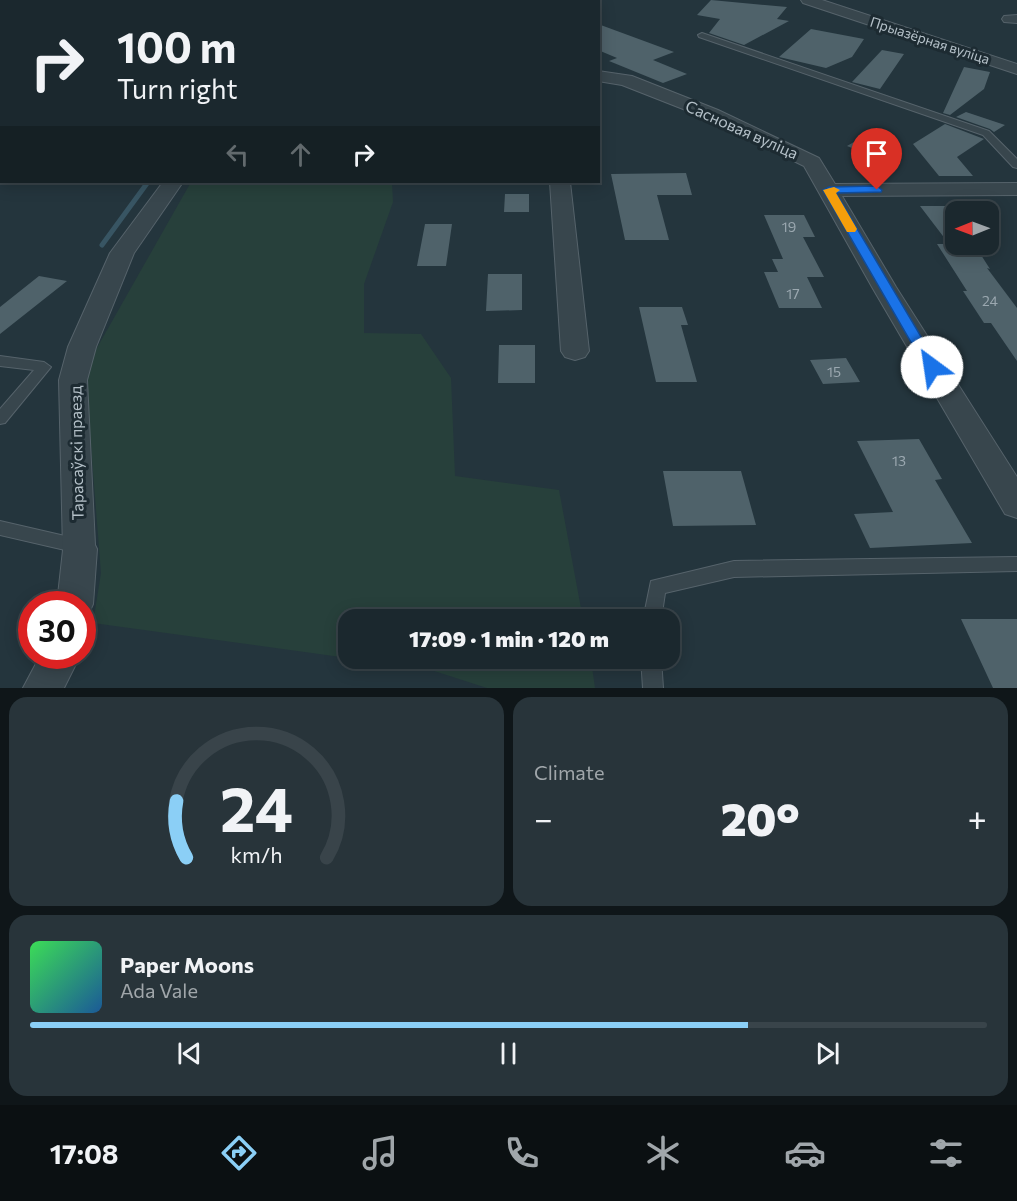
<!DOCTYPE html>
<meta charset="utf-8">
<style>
body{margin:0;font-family:Commissioner,sans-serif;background:#28343a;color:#f1f3f6;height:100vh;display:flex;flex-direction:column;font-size:22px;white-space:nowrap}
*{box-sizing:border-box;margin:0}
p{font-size:20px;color:#a0a6aa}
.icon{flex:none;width:33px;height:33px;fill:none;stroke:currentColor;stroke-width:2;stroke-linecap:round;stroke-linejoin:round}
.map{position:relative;height:688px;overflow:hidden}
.details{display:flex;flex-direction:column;gap:9px;padding:9px;background:#0f1619;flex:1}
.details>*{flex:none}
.banner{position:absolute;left:0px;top:0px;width:600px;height:183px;box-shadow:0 3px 15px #0003,0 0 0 2px #39444a;background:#1b282e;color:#f1f3f6;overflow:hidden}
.needle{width:39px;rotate:269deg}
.buttons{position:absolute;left:945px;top:201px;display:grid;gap:12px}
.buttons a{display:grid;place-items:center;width:54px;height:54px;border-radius:12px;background:#1b282e;box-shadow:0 3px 15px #0003,0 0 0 2px #39444a;font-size:30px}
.speed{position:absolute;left:18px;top:591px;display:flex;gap:12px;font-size:30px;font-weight:700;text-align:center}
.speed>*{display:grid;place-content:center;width:78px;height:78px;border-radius:50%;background:#1b282e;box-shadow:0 3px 15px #0003,0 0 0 2px #39444a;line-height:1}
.speed .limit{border:9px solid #d22;background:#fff;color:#111}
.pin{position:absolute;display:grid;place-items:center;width:51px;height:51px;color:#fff;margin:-62px -26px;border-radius:50% 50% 50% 0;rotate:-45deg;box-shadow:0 0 6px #0007}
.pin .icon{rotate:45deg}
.me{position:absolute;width:66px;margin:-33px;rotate:329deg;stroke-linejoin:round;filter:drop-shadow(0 0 4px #0008)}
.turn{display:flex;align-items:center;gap:21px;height:126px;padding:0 18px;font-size:27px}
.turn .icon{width:78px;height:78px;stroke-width:2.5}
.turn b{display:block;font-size:42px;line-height:51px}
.lanes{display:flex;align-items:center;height:57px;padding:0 18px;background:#0003;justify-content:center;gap:30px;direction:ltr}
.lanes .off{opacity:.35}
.big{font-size:45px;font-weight:800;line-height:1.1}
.details .widget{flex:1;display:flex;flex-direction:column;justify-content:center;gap:9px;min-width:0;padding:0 21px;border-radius:18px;background:#28343a}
.details .dial{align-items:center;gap:0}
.dial svg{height:156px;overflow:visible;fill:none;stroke:#39444a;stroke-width:7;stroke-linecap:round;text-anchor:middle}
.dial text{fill:#f1f3f6;stroke:none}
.song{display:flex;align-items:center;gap:18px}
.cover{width:72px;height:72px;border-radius:9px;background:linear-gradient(135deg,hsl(130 70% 55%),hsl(210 70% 35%))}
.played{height:6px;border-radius:3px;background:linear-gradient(90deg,#8bcff6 75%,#39444a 75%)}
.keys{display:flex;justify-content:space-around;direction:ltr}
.heat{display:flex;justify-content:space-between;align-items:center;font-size:33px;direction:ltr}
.details .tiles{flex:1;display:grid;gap:9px;grid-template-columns:1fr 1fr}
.widget:last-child{grid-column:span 2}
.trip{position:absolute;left:338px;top:609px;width:342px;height:60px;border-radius:18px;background:#1b282e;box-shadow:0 3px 15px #0003,0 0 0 2px #39444a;font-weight:800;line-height:60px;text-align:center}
.dock{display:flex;height:96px;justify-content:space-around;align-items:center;background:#0b1012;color:#a0a6aa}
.dock .icon{width:42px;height:42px}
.dock .selected{color:#8bcff6}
.dock b{font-size:27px;color:#f1f3f6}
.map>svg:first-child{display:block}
.green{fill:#27403b}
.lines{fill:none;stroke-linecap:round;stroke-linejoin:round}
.stream{stroke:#385563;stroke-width:5}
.building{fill:#4f626a}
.service-casing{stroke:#56636b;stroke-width:2}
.minor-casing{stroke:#56636b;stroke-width:2}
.service{fill:#38464d;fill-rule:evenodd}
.minor{fill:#38464d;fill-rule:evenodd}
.route{fill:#1a73e8;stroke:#114b97;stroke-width:1.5}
.slow{fill:#f59e0b}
.labels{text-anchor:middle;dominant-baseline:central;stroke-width:6;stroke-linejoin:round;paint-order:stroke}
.far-street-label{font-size:14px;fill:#b4c0c8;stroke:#1d2b32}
.number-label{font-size:14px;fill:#9ba8b0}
.street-label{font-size:16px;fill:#b4c0c8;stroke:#1d2b32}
</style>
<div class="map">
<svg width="1017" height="688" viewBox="0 0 1017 688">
<rect width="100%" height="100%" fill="#24353d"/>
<!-- green -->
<path class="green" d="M191 182H392L393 202 364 284V333L421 334 451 378 455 476 559 490 583 619 348 620V658L93 623 101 573 85 369Z
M351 659H591L595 688H487L428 669Z"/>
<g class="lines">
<!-- stream -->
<path class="stream" d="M102 245 148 182"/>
</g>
<!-- building -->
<path class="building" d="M711 0 787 7 777 19 789 21 744 45 709 33 720 19 697 15Z
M598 24 674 52 653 60 687 74 663 83 609 61 617 58 598 50Z
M811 29 864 39 852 57 826 68 779 57Z
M882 50 904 54 880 89 852 82Z
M964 67 990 72 984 89 950 115 943 113Z
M966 112 1005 125 994 132 990 129 956 117Z
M945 124 984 139 957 157 973 176H939L913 144Z
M868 134 896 144 875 157 847 146Z
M686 173 692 195H657L669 240H625L611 174Z
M505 194H529V212H504Z
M920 206H947L956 218V244H974L990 269 987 268 1017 308V361L991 323H984L963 291H967L937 244H949Z
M764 215H804L815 237H803L824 277H807L822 308H779L764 272H778L772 259H783Z
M425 224H452L446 266H417Z
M488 274H522V310L486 311Z
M39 276 67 281 0 334V307Z
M639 307H682L688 325H681L697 382H656Z
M499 345H535V383H498Z
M846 358 860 382 823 384 810 360Z
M919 439 942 479 935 480 972 543 870 548 854 514 893 512 857 441Z
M663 471H741L756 525 673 526Z
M961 619H1017V688H993Z"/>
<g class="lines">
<defs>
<path id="service" d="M702 33 989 131 1017 159V168L1013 167 983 135 699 37 698 35Z
M0 356 44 362 51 367 5 423 0 424V409L34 370 0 366Z
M0 521 78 539 84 541 87 546 84 551 78 553 0 535Z
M1017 557V571L734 577 665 593 661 620H643L651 581 734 561Z
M641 658H661L663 688H643Z"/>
<path id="minor" d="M354 0H369L353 2Z
M801 0H822L1017 64V74L803 3Z
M1017 15V23L1004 22 1002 19 1004 16Z
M0 16H2V25H0Z
M598 71 632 76 718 110 819 158 835 184 1017 183V195L842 196 896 287 1017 477V518L1005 514 872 287 804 166 706 118 622 85 598 81Z
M0 103H2V113H0Z
M163 182H183L134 253 96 347 87 380 95 545 97 549 93 604 88 615 82 617V604H57L63 550 59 380 68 347 110 253Z
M550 182H570L589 351 585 357 575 360 565 357 561 351Z
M40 656H80L64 688H23Z"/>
</defs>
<!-- service casing -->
<use href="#service" class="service-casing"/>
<!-- minor casing -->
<use href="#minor" class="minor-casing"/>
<!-- service -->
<use href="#service" class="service"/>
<!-- minor -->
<use href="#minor" class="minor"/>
</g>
<!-- route -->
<path class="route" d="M877 186 882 190 881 192 836 193 939 367 937 370H927L823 190 829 187Z"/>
<!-- slow -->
<path class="slow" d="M834 187 840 190 836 193 857 229 855 232H847L823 190Z"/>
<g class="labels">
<!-- far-street labels -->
<g class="far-street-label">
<text transform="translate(930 40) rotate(18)">Прыазёрная вуліца</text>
</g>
<!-- number labels -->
<g class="number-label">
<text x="789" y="226">19</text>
<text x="793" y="293">17</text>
<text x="990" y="300">24</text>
<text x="834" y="371">15</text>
<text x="899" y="460">13</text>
</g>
<!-- street labels -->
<g class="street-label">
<text transform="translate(742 129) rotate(24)">Сасновая вуліца</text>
<text transform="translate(76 453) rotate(-91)">Тарасаўскі праезд</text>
</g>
</g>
</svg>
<div class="buttons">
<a><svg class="needle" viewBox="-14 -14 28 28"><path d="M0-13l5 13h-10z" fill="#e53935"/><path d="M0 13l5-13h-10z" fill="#a0a6aa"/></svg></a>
</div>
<div class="speed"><div class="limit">30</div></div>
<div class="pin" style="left:877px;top:190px;background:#d93025"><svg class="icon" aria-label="arrive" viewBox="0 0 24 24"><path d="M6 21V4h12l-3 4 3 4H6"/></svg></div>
<svg class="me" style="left:932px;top:367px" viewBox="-20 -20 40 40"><circle r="19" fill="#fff"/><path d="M0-13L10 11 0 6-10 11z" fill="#1a73e8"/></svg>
<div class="trip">17:09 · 1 min · 120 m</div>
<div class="banner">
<div class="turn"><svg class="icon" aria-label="right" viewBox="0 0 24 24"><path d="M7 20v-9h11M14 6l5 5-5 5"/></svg><div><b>100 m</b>Turn right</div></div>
<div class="lanes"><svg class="icon off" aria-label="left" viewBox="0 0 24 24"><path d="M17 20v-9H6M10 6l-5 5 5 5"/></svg><svg class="icon off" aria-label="ahead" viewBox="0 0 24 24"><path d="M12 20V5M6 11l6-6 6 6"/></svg><svg class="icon" aria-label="right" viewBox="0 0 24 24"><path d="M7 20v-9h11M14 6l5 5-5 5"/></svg></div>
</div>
</div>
<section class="details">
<div class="tiles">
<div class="widget dial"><svg viewBox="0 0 100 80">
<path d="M14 69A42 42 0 1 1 86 69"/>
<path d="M14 69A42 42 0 0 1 9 40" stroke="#8bcff6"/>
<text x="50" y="56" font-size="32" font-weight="700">24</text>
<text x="50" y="72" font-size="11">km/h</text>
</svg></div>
<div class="widget"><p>Climate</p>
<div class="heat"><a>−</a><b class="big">20°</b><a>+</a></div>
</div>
<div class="widget">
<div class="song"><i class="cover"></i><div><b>Paper Moons</b><p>Ada Vale</p></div></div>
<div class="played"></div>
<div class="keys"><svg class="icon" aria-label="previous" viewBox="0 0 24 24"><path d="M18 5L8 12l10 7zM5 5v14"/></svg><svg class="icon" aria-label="pause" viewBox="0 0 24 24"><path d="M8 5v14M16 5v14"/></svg><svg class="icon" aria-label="next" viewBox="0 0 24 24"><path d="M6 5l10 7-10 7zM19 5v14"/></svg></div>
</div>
</div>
</section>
<nav class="dock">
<b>17:08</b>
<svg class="icon selected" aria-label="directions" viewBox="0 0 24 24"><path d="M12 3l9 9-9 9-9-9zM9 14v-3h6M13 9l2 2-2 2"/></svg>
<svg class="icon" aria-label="music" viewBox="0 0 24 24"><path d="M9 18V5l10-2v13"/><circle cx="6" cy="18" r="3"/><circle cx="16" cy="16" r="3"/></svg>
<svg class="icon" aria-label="phone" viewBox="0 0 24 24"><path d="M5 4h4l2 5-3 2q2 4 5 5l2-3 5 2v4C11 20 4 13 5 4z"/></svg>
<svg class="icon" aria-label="climate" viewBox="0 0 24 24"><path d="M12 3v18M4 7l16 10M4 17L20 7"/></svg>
<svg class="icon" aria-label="car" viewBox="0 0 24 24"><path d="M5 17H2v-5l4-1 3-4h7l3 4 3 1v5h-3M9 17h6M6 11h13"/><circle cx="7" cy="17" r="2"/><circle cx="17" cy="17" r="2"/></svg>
<svg class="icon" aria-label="filters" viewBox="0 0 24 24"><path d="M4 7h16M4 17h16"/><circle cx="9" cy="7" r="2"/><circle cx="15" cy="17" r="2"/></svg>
</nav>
